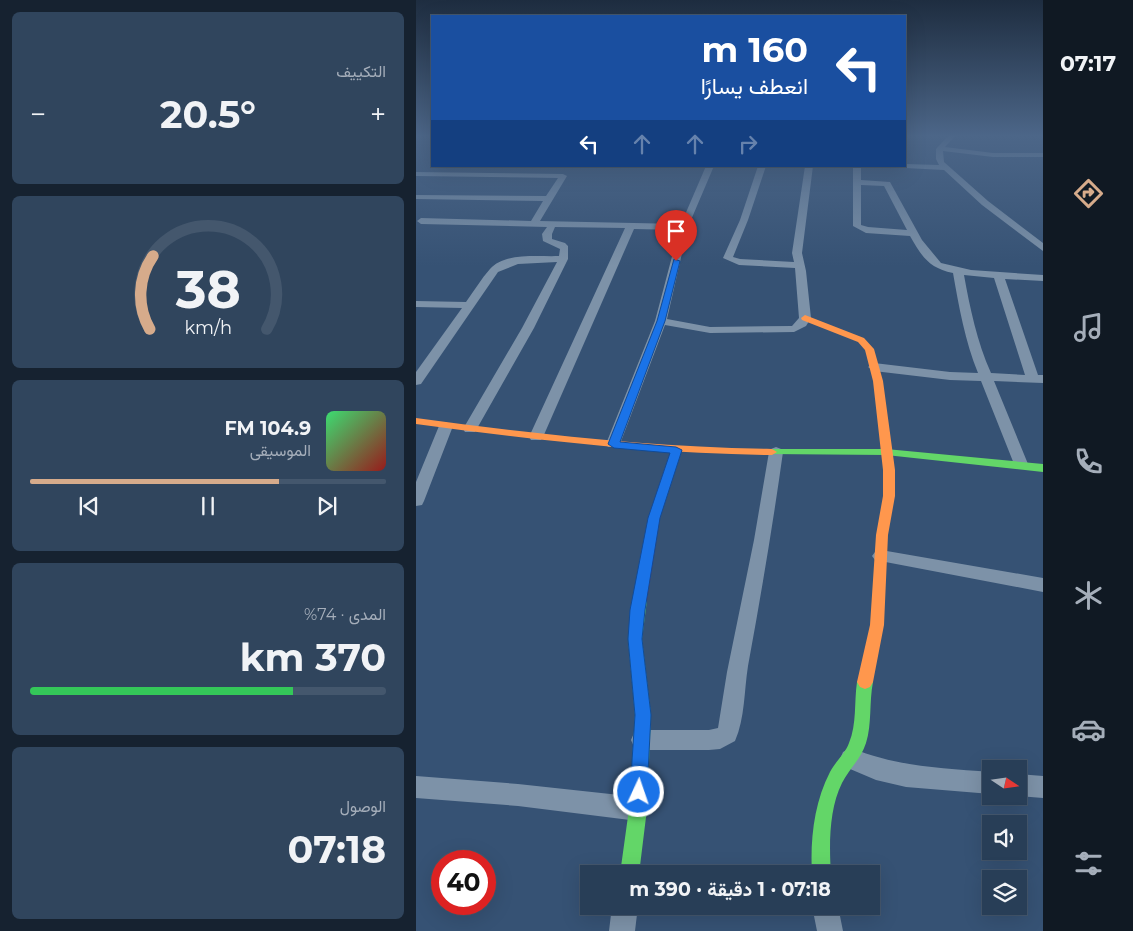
<!DOCTYPE html>
<html lang="ar">
<meta charset="utf-8">
<style>
body{margin:0;font-family:Montserrat,Vazirmatn,sans-serif;background:#30455d;color:#f1f3f6;direction:rtl;height:100vh;display:flex;flex-direction:column;font-size:19px;white-space:nowrap}
*{box-sizing:border-box;margin:0}
p{font-size:16px;color:#a5aeba}
.icon{flex:none;width:28px;height:28px;fill:none;stroke:currentColor;stroke-width:2;stroke-linecap:round;stroke-linejoin:round}
.map{position:relative;flex:1;overflow:hidden;direction:ltr}
.details{display:flex;flex-direction:column;gap:12px;padding:12px;background:#162230;width:416px}
.details>*{flex:none}
.guide{position:absolute;left:15px;top:15px;width:475px;height:152px;border-radius:0px;box-shadow:0 5px 20px #0002,0 0 0 1px #44576d;direction:rtl;background:#1a4fa0;color:#fff;overflow:hidden}
.needle{width:32px;rotate:103deg}
.buttons{position:absolute;left:566px;top:760px;display:grid;gap:10px}
.buttons a{display:grid;place-items:center;width:45px;height:45px;border-radius:0px;background:#283e57;box-shadow:0 5px 20px #0002,0 0 0 1px #44576d;font-size:25px}
.speed{position:absolute;left:15px;top:850px;display:flex;gap:10px;font-size:25px;font-weight:700;text-align:center}
.speed>*{display:grid;place-content:center;width:65px;height:65px;border-radius:50%;background:#283e57;box-shadow:0 5px 20px #0002,0 0 0 1px #44576d;line-height:1}
.speed .limit{border:8px solid #d22;background:#fff;color:#111}
.pin{position:absolute;display:grid;place-items:center;width:42px;height:42px;color:#fff;margin:-51px -21px;border-radius:50% 50% 50% 0;rotate:-45deg;box-shadow:0 0 5px #0007}
.pin .icon{rotate:45deg}
.me{position:absolute;width:55px;margin:-28px;rotate:3deg;stroke-linejoin:round;filter:drop-shadow(0 0 4px #0008)}
.turn{display:flex;align-items:center;gap:18px;height:105px;padding:0 15px;font-size:22px}
.turn .icon{width:65px;height:65px;stroke-width:2.5}
.turn b{display:block;font-size:35px;line-height:42px}
.lanes{display:flex;align-items:center;height:48px;padding:0 15px;background:#0003;justify-content:center;gap:25px;direction:ltr}
.lanes .off{opacity:.35}
.big{font-size:38px;font-weight:700;line-height:1.1}
.details .widget{flex:1;display:flex;flex-direction:column;justify-content:center;gap:8px;min-width:0;padding:0 18px;border-radius:8px;background:#30455d}
.details .dial{align-items:center;gap:0}
.dial svg{height:130px;overflow:visible;fill:none;stroke:#44576d;stroke-width:7;stroke-linecap:round;text-anchor:middle}
.dial text{fill:#f1f3f6;stroke:none}
.song{display:flex;align-items:center;gap:15px}
.cover{width:60px;height:60px;border-radius:8px;background:linear-gradient(135deg,hsl(140 70% 55%),hsl(0 70% 35%))}
.played{height:5px;border-radius:2px;background:linear-gradient(90deg,#d6ab8b 70%,#44576d 70%)}
.keys{display:flex;justify-content:space-around;direction:ltr}
.heat{display:flex;justify-content:space-between;align-items:center;font-size:28px;direction:ltr}
.charge{height:8px;border-radius:4px;background:linear-gradient(90deg,#34c759 74%,#44576d 0)}
.trip{position:absolute;left:164px;top:865px;width:300px;height:50px;border-radius:0px;background:#283e57;box-shadow:0 5px 20px #0002,0 0 0 1px #44576d;font-weight:700;line-height:50px;text-align:center;direction:rtl}
main{display:flex;flex:1;min-height:0}
.dock{display:flex;flex-direction:column;width:90px;justify-content:space-around;align-items:center;background:#101923;color:#a5aeba}
.dock .icon{width:35px;height:35px}
.dock .current{color:#d6ab8b}
.dock b{font-size:22px;color:#f1f3f6}
.map>svg:first-child{display:block}
.lines{fill:none;stroke-linecap:round;stroke-linejoin:round}
.street{fill:#7d92a8;fill-rule:evenodd}
.fast{fill:#63d668;fill-rule:evenodd}
.slow{fill:#ff974d;fill-rule:evenodd}
.jam{fill:#b3261e;fill-rule:evenodd}
.route{fill:#1a73e8;stroke:#114b97}
</style>
<main>
<nav class="dock">
<b>07:17</b>
<svg class="icon current" aria-label="directions" viewBox="0 0 24 24"><path d="M12 3l9 9-9 9-9-9zM9 14v-3h6M13 9l2 2-2 2"/></svg>
<svg class="icon" aria-label="music" viewBox="0 0 24 24"><path d="M9 18V5l10-2v13"/><circle cx="6" cy="18" r="3"/><circle cx="16" cy="16" r="3"/></svg>
<svg class="icon" aria-label="phone" viewBox="0 0 24 24"><path d="M5 4h4l2 5-3 2q2 4 5 5l2-3 5 2v4C11 20 4 13 5 4z"/></svg>
<svg class="icon" aria-label="climate" viewBox="0 0 24 24"><path d="M12 3v18M4 7l16 10M4 17L20 7"/></svg>
<svg class="icon" aria-label="car" viewBox="0 0 24 24"><path d="M5 17H2v-5l4-1 3-4h7l3 4 3 1v5h-3M9 17h6M6 11h13"/><circle cx="7" cy="17" r="2"/><circle cx="17" cy="17" r="2"/></svg>
<svg class="icon" aria-label="filters" viewBox="0 0 24 24"><path d="M4 7h16M4 17h16"/><circle cx="9" cy="7" r="2"/><circle cx="15" cy="17" r="2"/></svg>
</nav>
<div class="map">
<svg width="627" height="931" viewBox="0 0 627 931">
<rect width="100%" height="100%" fill="#365274"/>
<g class="lines">
<!-- street -->
<path class="street" d="M532 136H539L529 147 577 153H627V157H577L527 151 528 162 572 201 627 243V251L566 205 528 170 489 168 485 166H489V164L523 165 520 159V149Z
M290 166H298L272 227 251 319 294 327 376 326 383 318 379 268 323 265 307 258 324 220 342 166H350L332 220 317 257 324 259 378 262 376 253 389 166H397L386 253 390 271 395 318 390 326 378 332 294 333 249 325 204 444 202 447H192L190 444 239 321 263 230 218 229 127 437 125 440H115L113 437 209 228 139 227 136 234V239L149 243 152 246V259L118 328 59 432H49L47 429 106 328 141 262 102 264 82 272 5 384 0 385V372L46 308 0 307V301L50 302C58 291 65 279 74 269 89 252 122 257 143 256L144 249 127 241 126 234 131 227 5 224 1 221 5 218 115 221 127 201 0 199V195L130 196 142 178 0 176V172L147 174 151 176 124 221 265 224Z
M437 166H445V180L474 182 506 240 525 263 555 270 627 275V281L589 279 622 375H627V383L578 381 612 464 610 467H600L598 464 565 381 534 380 458 371 452 367 458 363 534 372 562 373C549 341 543 307 537 273 513 268 506 257 494 236L450 233 437 226ZM445 185 468 186 491 230 452 227 445 225ZM548 275 578 278 609 375 575 373C561 342 554 308 548 275Z
M30 422 37 426 8 501 6 505 0 506V482L23 426Z
M360 447 365 449 367 452C357 524 345 595 332 666 328 691 329 718 319 741L304 749 293 750H226L218 747 215 740 218 733 226 730H293L302 728 311 672 338 540 353 452 355 449Z
M465 550 627 578V592L459 560 456 556 459 552Z
M435 748C483 767 524 768 575 772V794L490 787 460 780 427 766 424 759 427 752Z
M602 774 627 776V798L602 796Z
M0 776 102 784 222 797 230 801 234 809 230 817 222 821 102 806 0 798Z
M196 906H222L219 931H193Z
M396 906H422L427 931H401Z"/>
<!-- fast -->
<path class="fast" d="M356 449H470L627 464V472L470 455 352 454 351 452 352 450Z
M224 595 229 596 231 600 226 639 235 715 231 809 223 874H204L213 809 219 715 212 639 217 600 219 596Z
M449 675 454 677 457 682C453 702 456 724 450 743 445 759 433 769 426 783 413 809 413 845 415 874H396C394 840 398 803 414 772 419 762 429 754 433 743 441 724 438 702 441 682L444 677Z"/>
<!-- slow -->
<path class="slow" d="M389 315 448 338 458 349 467 381 479 470V496L472 535 468 625 457 682 454 687 449 689 444 687 441 682 454 625 460 535 467 496V470L457 381 449 350 442 342 386 320 385 318Z
M0 418C118 434 236 447 356 449L361 452 356 455C236 454 118 440 0 424Z"/>
<!-- jam -->
<path class="jam" d="M260 447 265 450 244 518 231 600 229 604 224 605 219 604 217 600 232 518 255 450Z"/>
</g>
<!-- sky -->
<linearGradient id="sky" x2="0" y2="1"><stop stop-color="#1e2d40"/><stop offset="0.51" stop-color="#4c6688"/><stop offset="1" stop-color="#4c6688" stop-opacity="0"/></linearGradient>
<rect width="627" height="266" fill="url(#sky)"/>
<!-- route -->
<path class="route" d="M258 259 264 261 249 321 204 442 260 447 266 450 244 518 229 610 226 639 235 715 231 792 229 798 223 800 216 798 214 792 219 715 212 639 214 610 232 518 254 453 198 448 192 444 241 321Z"/>
</svg>
<div class="buttons">
<a><svg class="needle" viewBox="-14 -14 28 28"><path d="M0-13l5 13h-10z" fill="#e53935"/><path d="M0 13l5-13h-10z" fill="#a5aeba"/></svg></a>
<a><svg class="icon" aria-label="sound" viewBox="0 0 24 24"><path d="M4 9h4l5-4v14l-5-4H4zM17 9q2 3 0 6"/></svg></a>
<a><svg class="icon" aria-label="layers" viewBox="0 0 24 24"><path d="M12 4l9 5-9 5-9-5zM3 14l9 5 9-5"/></svg></a>
</div>
<div class="speed"><div class="limit">40</div></div>
<div class="pin" style="left:260px;top:261px;background:#d93025"><svg class="icon" aria-label="arrive" viewBox="0 0 24 24"><path d="M6 21V4h12l-3 4 3 4H6"/></svg></div>
<svg class="me" style="left:223px;top:792px" viewBox="-20 -20 40 40"><circle r="17" fill="#1a73e8" stroke="#fff" stroke-width="3"/><path d="M0-11L8 9 0 5-8 9z" fill="#fff"/></svg>
<div class="trip">07:18 · 1 دقيقة · 390 m</div>
<div class="guide">
<div class="turn"><svg class="icon" aria-label="left" viewBox="0 0 24 24"><path d="M17 20v-9H6M10 6l-5 5 5 5"/></svg><div><b>160 m</b>انعطف يسارًا</div></div>
<div class="lanes"><svg class="icon" aria-label="left" viewBox="0 0 24 24"><path d="M17 20v-9H6M10 6l-5 5 5 5"/></svg><svg class="icon off" aria-label="ahead" viewBox="0 0 24 24"><path d="M12 20V5M6 11l6-6 6 6"/></svg><svg class="icon off" aria-label="ahead" viewBox="0 0 24 24"><path d="M12 20V5M6 11l6-6 6 6"/></svg><svg class="icon off" aria-label="right" viewBox="0 0 24 24"><path d="M7 20v-9h11M14 6l5 5-5 5"/></svg></div>
</div>
</div>
<section class="details">
<div class="widget"><p>التكييف</p>
<div class="heat"><a>−</a><b class="big">20.5°</b><a>+</a></div>
</div>
<div class="widget dial"><svg viewBox="0 0 100 80">
<path d="M14 69A42 42 0 1 1 86 69"/>
<path d="M14 69A42 42 0 0 1 16 24" stroke="#d6ab8b"/>
<text x="50" y="56" font-size="32" font-weight="700">38</text>
<text x="50" y="72" font-size="11">km/h</text>
</svg></div>
<div class="widget">
<div class="song"><i class="cover"></i><div><b>104.9 FM</b><p>الموسيقى</p></div></div>
<div class="played"></div>
<div class="keys"><svg class="icon" aria-label="previous" viewBox="0 0 24 24"><path d="M18 5L8 12l10 7zM5 5v14"/></svg><svg class="icon" aria-label="pause" viewBox="0 0 24 24"><path d="M8 5v14M16 5v14"/></svg><svg class="icon" aria-label="next" viewBox="0 0 24 24"><path d="M6 5l10 7-10 7zM19 5v14"/></svg></div>
</div>
<div class="widget"><p>المدى · 74%</p><b class="big">370 km</b><div class="charge"></div></div>
<div class="widget"><p>الوصول</p><b class="big">07:18</b></div>
</section>
</main>
